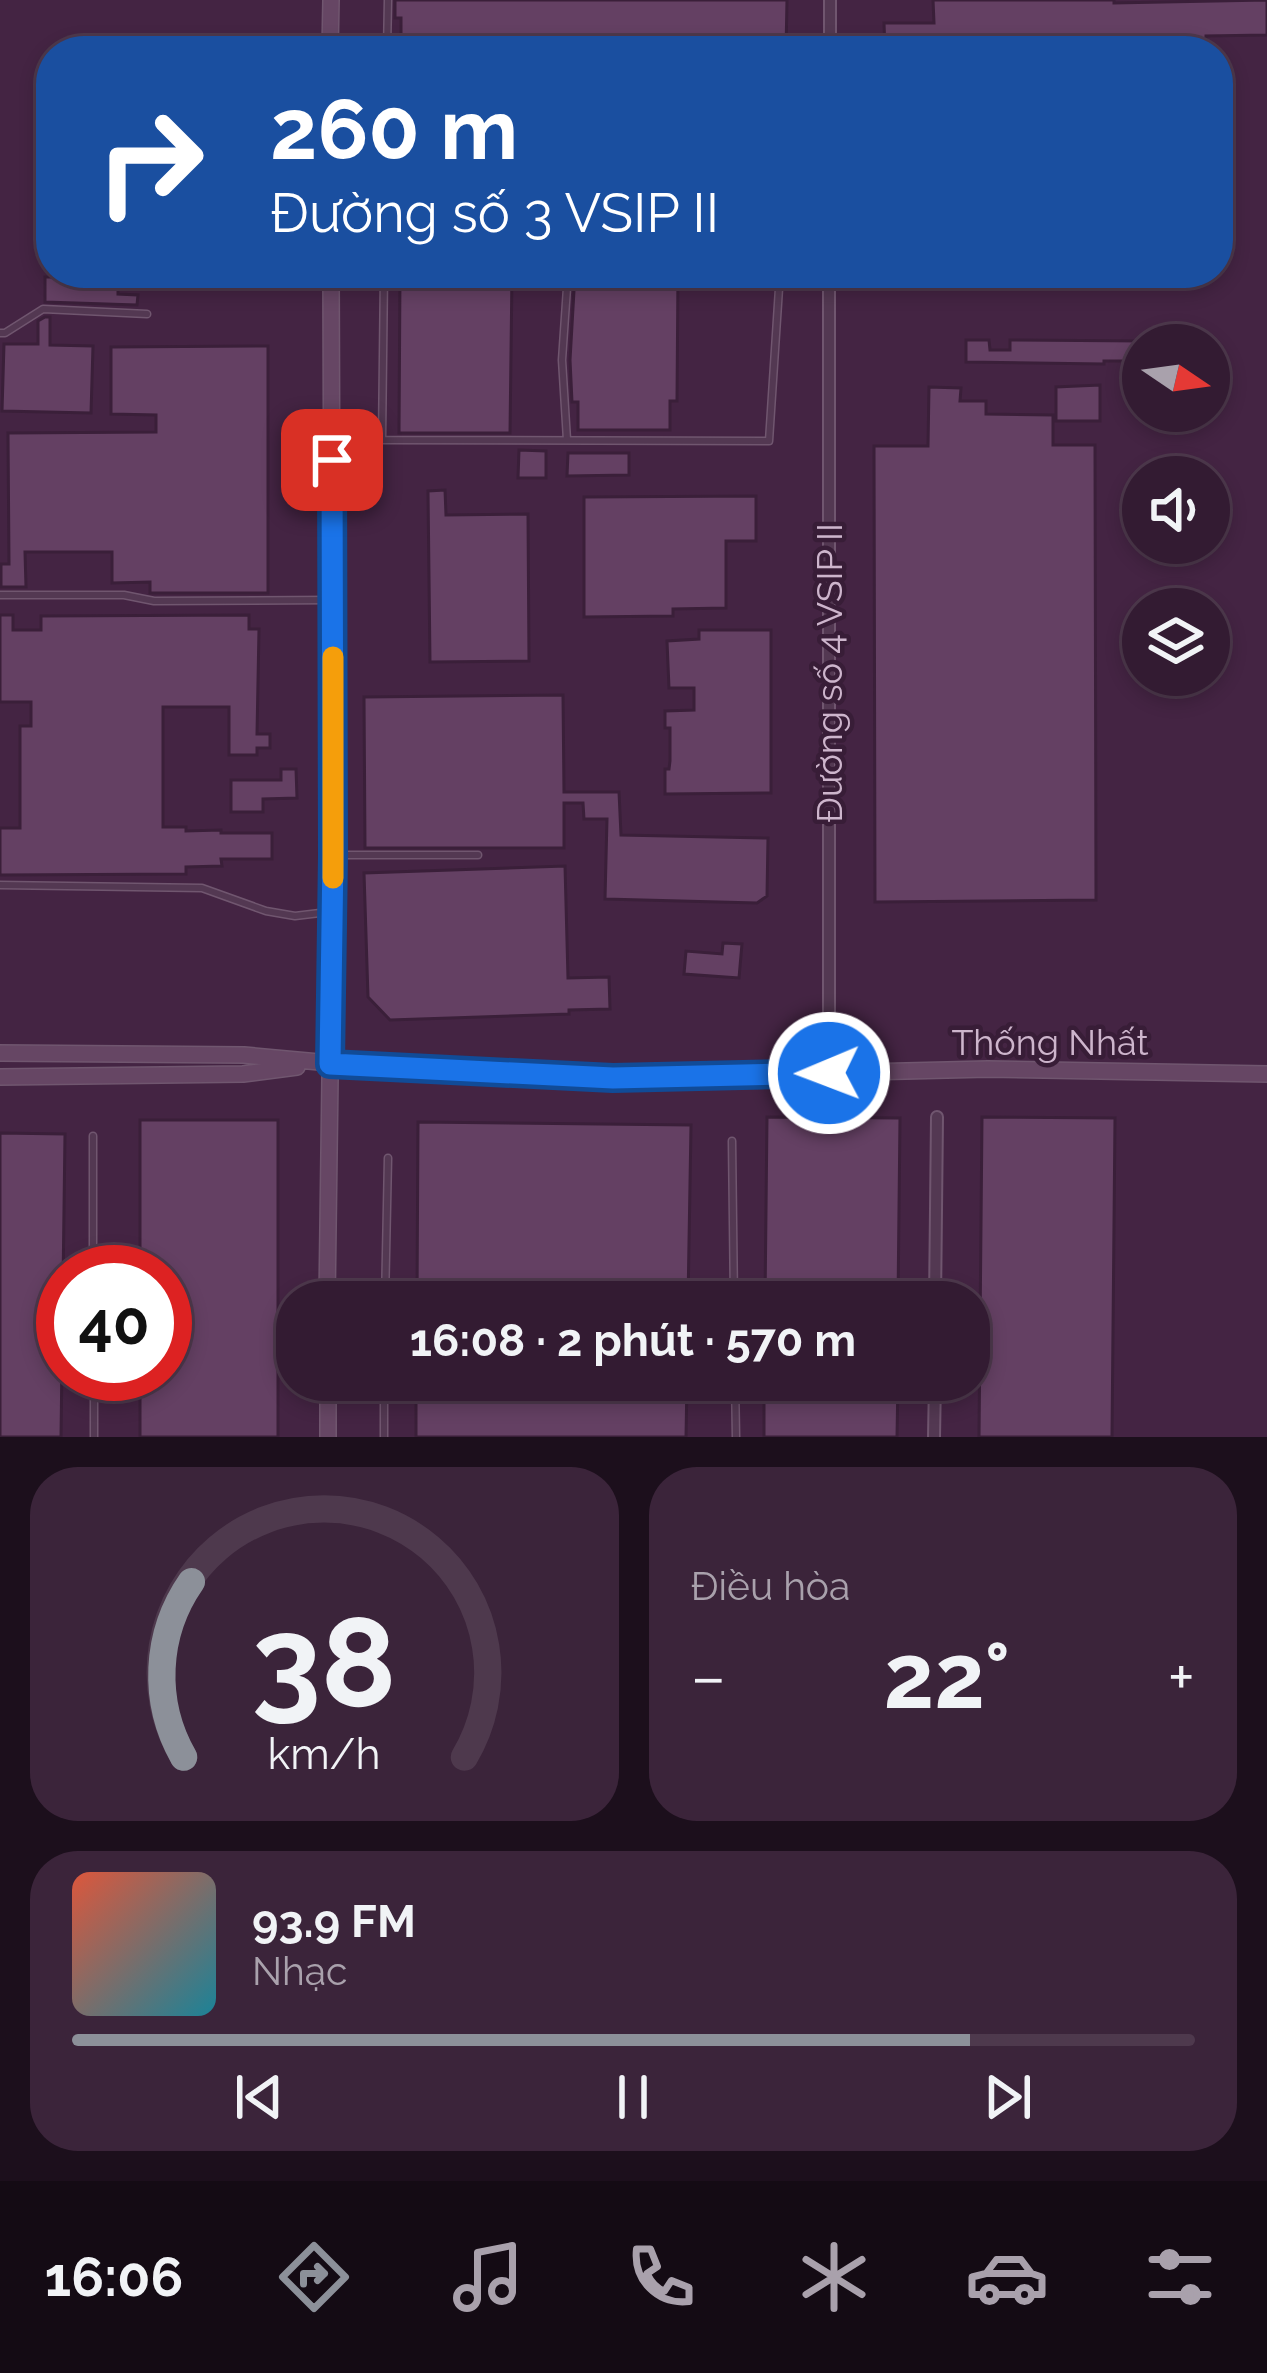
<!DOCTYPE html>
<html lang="vi">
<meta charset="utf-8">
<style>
body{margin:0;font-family:Raleway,sans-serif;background:#3b243a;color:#f1f3f6;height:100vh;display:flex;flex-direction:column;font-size:45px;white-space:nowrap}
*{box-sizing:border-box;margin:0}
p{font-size:39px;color:#a9a1ac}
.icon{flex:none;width:66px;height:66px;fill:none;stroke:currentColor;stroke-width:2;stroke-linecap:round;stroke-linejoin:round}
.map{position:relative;height:1437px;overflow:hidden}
.drawer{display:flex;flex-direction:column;gap:30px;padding:30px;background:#1c0f1c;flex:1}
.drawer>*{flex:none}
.guide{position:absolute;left:36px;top:36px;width:1197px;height:252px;border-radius:48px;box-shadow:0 6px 18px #0003,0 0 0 3px #4e394d;background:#1a4fa0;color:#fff;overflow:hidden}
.needle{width:78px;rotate:103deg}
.controls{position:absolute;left:1122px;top:324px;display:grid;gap:24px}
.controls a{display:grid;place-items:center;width:108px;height:108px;border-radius:50%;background:#331b32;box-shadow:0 6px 18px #0003,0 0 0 3px #4e394d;font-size:60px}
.speed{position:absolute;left:36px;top:1245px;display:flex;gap:24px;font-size:60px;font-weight:700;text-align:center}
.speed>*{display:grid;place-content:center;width:156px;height:156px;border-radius:50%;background:#331b32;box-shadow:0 6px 18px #0003,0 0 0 3px #4e394d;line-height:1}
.speed .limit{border:18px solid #d22;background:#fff;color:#111}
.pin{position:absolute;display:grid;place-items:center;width:102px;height:102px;color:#fff;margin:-51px;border-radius:24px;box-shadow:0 6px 18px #0006}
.me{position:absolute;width:132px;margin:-66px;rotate:269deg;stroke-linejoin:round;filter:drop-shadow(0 0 9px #0008)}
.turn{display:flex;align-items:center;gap:42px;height:252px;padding:0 36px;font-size:54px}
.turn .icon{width:156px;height:156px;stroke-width:2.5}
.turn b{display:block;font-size:84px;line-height:102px}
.big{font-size:90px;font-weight:700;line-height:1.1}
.drawer .widget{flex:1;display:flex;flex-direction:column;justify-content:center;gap:18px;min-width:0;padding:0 42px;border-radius:48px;background:#3b243a}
.drawer .dial{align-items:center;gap:0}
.dial svg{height:312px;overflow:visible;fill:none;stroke:#4e394d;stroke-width:7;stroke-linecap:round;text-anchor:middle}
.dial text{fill:#f1f3f6;stroke:none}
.song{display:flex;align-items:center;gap:36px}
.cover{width:144px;height:144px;border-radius:18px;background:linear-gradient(135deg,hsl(10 70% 55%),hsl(190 70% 35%))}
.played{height:12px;border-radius:6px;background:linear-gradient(90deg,#8c9099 80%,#4e394d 80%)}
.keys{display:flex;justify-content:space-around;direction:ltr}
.heat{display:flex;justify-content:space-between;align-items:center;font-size:66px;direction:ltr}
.drawer .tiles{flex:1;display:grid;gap:30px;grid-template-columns:1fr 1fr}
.widget:last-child{grid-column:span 2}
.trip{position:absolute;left:276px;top:1281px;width:714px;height:120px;border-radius:48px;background:#331b32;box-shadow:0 6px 18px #0003,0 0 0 3px #4e394d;font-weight:700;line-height:120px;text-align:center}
.dock{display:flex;height:192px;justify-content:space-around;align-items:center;background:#140b14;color:#a9a1ac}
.dock .icon{width:84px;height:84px}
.dock .active{color:#8c9099}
.dock b{font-size:54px;color:#f1f3f6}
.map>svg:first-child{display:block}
.building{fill:#644063;stroke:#3a1f39;stroke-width:3}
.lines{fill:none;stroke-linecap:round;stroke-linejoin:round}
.lane-casing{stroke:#70566f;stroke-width:9}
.street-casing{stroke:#70566f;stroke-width:14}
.secondary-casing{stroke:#70566f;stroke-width:18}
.lane{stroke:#533852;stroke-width:6}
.street{stroke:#533852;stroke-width:10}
.secondary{stroke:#664664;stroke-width:15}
.route-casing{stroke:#114b97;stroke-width:30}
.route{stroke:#1a73e8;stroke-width:21}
.slow{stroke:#f59e0b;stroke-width:21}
.labels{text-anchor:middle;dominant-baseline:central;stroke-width:9;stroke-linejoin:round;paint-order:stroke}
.street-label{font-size:36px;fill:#cdb5cc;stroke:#381d37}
</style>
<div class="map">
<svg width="1267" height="1437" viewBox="0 0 1267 1437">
<rect width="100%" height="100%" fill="#442443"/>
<!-- building -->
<path class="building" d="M395 0H787L786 51H401V18H395Z
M933 0H1114V3L1267 0V35L1206 36V50L885 51 884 23H934Z
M400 273H512L510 433H399Z
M575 273H678L677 401H670V430H578V402H572L570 360Z
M45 277H118V294L138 295 137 305 45 302Z
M45 317H50V345L93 346 91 413 2 411 4 344H38V321Z
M966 340H989L990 350H1010V340L1143 341V361H1104V364L966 362Z
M268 346V593H150V582L112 583V552H25L26 587H1V564H9L8 433 156 432V415L111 414V347Z
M1100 385V421H1056V387Z
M929 387 961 388 960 401H986V414L1053 415V445H1095L1096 900 875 902 874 446H928Z
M519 450 546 451V478H518Z
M568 453H629V475L567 476Z
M445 490 446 515 528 514 529 661 430 662 428 491Z
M756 496V541H726V608L673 609V616L584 617V497Z
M0 615H13V630H41V616L249 615V629H259L257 734H270V748H257V755H229V707H163V827H186V831L221 830V833H272V859H221L222 866 186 867V874L0 875V828H20V726H31V702H0Z
M699 630H771V793L665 794V769H669L670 761V728H665V711L694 710V688H669L667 641 699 639Z
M563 695 564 792H619L621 835 768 838 767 896 757 903 605 899 607 819H584L583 803H564V848H365L364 697Z
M281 769H296L297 798 263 799V812H231V780H281Z
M565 866 568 978 609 977 610 1009 569 1010V1014L390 1020 368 997 364 873Z
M723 943 742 944 739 978 684 974 686 951 722 954Z
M767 1117 900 1118 898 1302H765Z
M982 1117 1115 1118 1112 1437H979Z
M140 1120H278V1437H140V1374H165V1272H140Z
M418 1122 691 1125 688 1302H417Z
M0 1133 65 1134 61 1437H0Z
M416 1380H687L686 1437H416Z
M764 1380H898L897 1437H764Z"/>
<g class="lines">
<defs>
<path id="lane" d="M387 51 388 0
M47 89H51
M384 273 382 440 769 441 780 273
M0 333H5L43 309 147 314
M567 440 562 360 568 273
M0 595H124L154 601 332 600
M337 855H478
M0 885 202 888 266 911 295 916 328 912
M93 1136V1272
M732 1141 734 1302
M385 1302 388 1158
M94 1374V1437
M735 1380 736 1437
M384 1437V1380"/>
<path id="street" d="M830 51V0
M829 1073V273
M935 1302 937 1117
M934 1437 935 1380"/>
<path id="secondary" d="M330 51 331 0
M0 1053 244 1055 330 1063 613 1078 988 1069 1267 1074
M0 1077 243 1074 297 1067
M327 1302 333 855 331 273
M328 1380V1437"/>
</defs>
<!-- lane casing -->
<use href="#lane" class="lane-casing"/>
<!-- street casing -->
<use href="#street" class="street-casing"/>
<!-- secondary casing -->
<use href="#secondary" class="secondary-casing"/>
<!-- lane -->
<use href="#lane" class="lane"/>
<!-- street -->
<use href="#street" class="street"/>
<!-- secondary -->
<use href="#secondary" class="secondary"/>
</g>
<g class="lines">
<defs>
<path id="route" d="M332 460 333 855 330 1064 613 1078 829 1073"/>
</defs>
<!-- route casing -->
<use href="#route" class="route-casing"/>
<!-- route -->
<use href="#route" class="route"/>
<!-- slow -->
<path class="slow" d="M333 878V657"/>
</g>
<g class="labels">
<!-- street labels -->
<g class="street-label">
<text transform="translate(829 673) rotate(-90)">Đường số 4 VSIP II</text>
<text x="1050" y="1042">Thống Nhất</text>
</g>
</g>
</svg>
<div class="controls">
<a><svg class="needle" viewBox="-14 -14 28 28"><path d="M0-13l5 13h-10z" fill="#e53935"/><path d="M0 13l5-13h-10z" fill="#a9a1ac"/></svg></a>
<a><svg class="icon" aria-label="sound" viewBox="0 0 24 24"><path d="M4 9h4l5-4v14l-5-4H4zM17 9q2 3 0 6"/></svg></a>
<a><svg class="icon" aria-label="layers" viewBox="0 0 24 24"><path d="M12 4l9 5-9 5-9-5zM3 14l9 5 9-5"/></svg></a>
</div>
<div class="speed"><div class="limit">40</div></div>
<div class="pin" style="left:332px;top:460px;background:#d93025"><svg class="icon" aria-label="arrive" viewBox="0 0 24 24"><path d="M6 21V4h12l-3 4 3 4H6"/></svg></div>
<svg class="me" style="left:829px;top:1073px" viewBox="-20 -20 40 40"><circle r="17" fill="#1a73e8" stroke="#fff" stroke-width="3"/><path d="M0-11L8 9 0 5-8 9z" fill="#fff"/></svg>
<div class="trip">16:08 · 2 phút · 570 m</div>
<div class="guide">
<div class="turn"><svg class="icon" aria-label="right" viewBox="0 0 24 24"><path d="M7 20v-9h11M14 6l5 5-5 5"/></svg><div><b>260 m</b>Đường số 3 VSIP II</div></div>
</div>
</div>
<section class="drawer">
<div class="tiles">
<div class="widget dial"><svg viewBox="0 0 100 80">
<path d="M14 69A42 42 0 1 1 86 69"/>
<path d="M14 69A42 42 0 0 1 16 24" stroke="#8c9099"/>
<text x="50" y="56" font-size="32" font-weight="700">38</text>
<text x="50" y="72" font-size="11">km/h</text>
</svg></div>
<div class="widget"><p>Điều hòa</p>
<div class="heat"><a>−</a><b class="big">22°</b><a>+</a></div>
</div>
<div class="widget">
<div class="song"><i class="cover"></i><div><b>93.9 FM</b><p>Nhạc</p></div></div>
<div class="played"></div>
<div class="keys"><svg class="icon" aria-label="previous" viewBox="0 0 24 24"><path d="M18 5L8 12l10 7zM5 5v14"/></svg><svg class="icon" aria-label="pause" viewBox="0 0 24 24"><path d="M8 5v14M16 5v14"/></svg><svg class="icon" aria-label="next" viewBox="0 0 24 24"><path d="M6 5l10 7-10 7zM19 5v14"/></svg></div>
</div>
</div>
</section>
<nav class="dock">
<b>16:06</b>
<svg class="icon active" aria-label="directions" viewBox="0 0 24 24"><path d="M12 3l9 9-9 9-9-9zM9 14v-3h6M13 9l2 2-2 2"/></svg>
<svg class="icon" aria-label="music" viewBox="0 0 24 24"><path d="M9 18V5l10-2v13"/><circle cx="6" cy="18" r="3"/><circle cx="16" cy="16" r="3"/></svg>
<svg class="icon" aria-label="phone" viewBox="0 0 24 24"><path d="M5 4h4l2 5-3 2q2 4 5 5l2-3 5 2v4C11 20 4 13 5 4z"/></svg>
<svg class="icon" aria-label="climate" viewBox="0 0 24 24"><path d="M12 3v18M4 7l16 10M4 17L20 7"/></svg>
<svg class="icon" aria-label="car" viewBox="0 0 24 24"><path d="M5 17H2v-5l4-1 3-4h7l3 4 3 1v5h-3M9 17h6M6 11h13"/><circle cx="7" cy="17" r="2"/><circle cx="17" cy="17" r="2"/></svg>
<svg class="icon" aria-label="filters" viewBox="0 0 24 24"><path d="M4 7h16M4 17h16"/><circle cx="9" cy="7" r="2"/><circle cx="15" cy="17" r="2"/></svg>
</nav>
